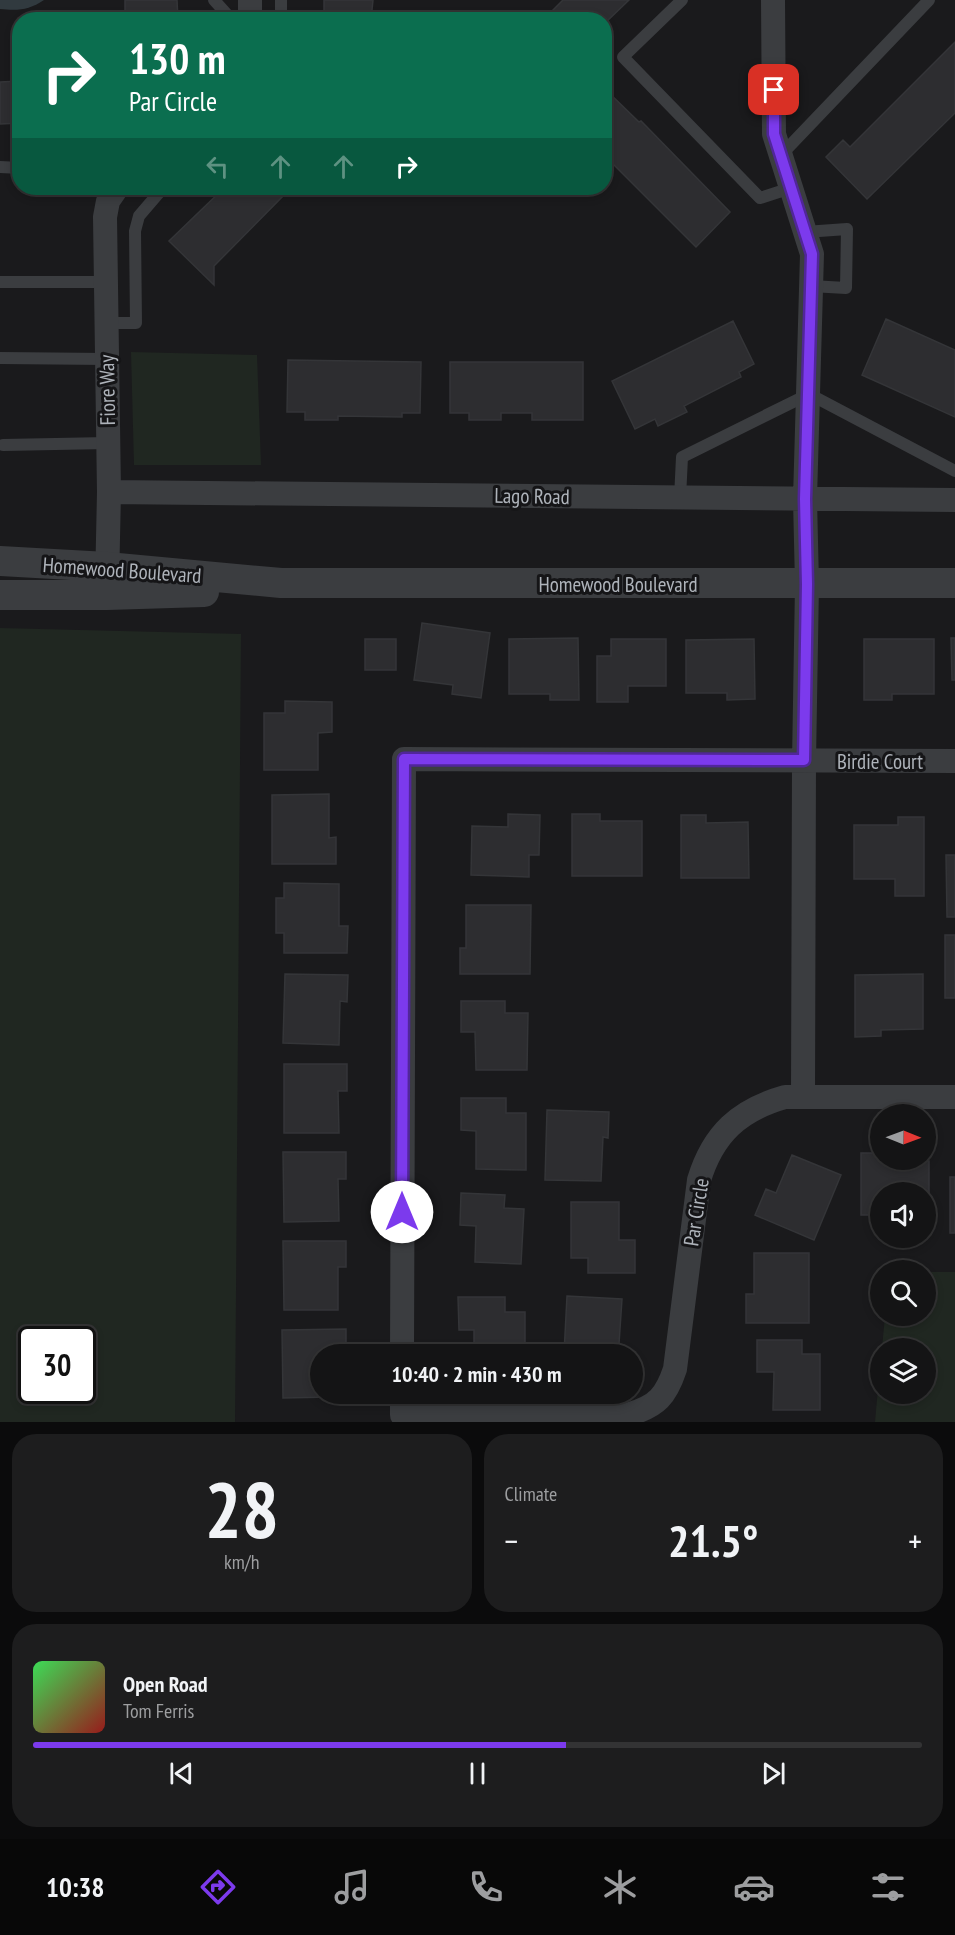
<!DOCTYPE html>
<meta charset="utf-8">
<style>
body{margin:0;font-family:"PT Sans Narrow",sans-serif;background:#1d1d1e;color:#f1f3f6;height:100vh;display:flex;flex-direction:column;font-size:22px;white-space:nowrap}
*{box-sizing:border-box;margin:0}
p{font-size:20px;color:#9d9ea0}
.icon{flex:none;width:33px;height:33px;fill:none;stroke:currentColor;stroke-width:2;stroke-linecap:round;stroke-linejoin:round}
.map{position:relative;height:1422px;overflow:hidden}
.panel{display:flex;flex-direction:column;gap:12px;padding:12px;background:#0b0b0c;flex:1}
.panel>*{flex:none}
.top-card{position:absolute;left:12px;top:12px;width:600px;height:183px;border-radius:24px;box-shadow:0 3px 9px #0003,0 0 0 2px #333334;background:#0b6e4f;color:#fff;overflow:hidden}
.needle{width:39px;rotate:91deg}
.controls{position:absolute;left:870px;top:1104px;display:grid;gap:12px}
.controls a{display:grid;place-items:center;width:66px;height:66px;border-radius:50%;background:#141415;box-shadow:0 3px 9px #0003,0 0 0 2px #333334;font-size:30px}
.speed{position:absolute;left:18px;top:1326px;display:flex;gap:12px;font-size:30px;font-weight:700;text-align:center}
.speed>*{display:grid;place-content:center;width:78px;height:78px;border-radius:50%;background:#141415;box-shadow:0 3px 9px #0003,0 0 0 2px #333334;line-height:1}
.speed .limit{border:3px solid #111;border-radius:9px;background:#fff;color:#111}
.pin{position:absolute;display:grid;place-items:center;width:51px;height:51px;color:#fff;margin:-26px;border-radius:12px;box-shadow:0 3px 9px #0006}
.me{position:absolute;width:66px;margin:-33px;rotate:0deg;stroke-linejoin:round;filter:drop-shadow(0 0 4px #0008)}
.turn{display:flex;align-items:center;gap:21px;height:126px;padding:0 18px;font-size:27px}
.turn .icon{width:78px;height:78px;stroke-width:2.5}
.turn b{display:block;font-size:42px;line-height:51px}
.lanes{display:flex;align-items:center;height:57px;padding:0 18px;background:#0003;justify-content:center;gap:30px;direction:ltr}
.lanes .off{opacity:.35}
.big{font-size:45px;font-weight:800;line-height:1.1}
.panel .card{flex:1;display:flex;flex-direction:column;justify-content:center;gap:9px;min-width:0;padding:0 21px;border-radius:24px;background:#1d1d1e}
.panel .dial{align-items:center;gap:0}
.dial b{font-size:78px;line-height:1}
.song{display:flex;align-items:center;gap:18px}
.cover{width:72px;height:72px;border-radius:9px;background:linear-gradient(135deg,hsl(130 70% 55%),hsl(0 70% 35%))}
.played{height:6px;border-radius:3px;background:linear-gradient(90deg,#7c3aed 60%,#333334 60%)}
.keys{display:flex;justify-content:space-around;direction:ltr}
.heat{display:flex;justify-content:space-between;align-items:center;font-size:33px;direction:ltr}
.panel .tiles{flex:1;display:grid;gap:12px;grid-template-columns:1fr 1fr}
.card:last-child{grid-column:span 2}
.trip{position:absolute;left:310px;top:1344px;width:333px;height:60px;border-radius:30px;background:#141415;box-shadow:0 3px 9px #0003,0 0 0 2px #333334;font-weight:800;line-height:60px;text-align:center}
.menu{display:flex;height:96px;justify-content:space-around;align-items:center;background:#080808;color:#9d9ea0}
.menu .icon{width:42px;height:42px}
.menu .selected{color:#7c3aed}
.menu b{font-size:27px;color:#f1f3f6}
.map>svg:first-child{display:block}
.green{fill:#202721;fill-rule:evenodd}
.water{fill:#313a3f}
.building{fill:#2d2d30;stroke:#343538;stroke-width:1.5}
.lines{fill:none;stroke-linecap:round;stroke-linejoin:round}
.service{stroke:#3b3d40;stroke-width:12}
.minor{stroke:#3b3d40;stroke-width:24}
.tertiary{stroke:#3b3d40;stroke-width:30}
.route-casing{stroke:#51269a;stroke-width:15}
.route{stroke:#7c3aed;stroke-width:10}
.labels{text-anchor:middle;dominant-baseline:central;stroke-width:6;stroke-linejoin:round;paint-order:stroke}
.street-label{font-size:21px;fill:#aeb3ba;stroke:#151517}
</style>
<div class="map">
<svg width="955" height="1422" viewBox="0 0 955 1422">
<rect width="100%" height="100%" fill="#1a1a1c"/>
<!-- green -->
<path class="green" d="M131 352 257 355 261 465H134Z
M0 628 241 634 235 1422H0ZM32 1340H82V1390H32Z
M926 1272H955V1422H875L880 1366V1394H926V1348H882L885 1316H926Z"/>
<!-- water -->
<path class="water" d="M0 0H44C29 10 18 11 0 9Z"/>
<!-- building -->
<path class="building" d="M125 0H177L178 20H125Z
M324 0H373L372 10 370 13V20H324Z
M563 0H629L604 24V20H543Z
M955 42V113L867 199 826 157 843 140 850 147Z
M20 81V123L0 124V82Z
M604 88 639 122 641 121 730 212 696 247 604 155Z
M224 188H291L214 266V285L169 241Z
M886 319 955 350V417L862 375Z
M733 321 754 364 739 372 741 377 684 406 687 412 658 426 655 419 635 429 612 381Z
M288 360 421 362 420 413H402V417L338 416V420H305V412H287Z
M450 362H583V420H532V413H501V420H469V413H450Z
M422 623 490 633 481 698 452 694 453 685 414 680Z
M578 638 579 700H550V694H509V639Z
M951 638H955V680H952Z
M365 639H396V670H365Z
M611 639H666V686H628V702H597V656H611Z
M754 639 755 699 727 700V693H686V640Z
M864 639H934V694H892V700H864Z
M285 701 332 702V732L318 733V770H264V713H285Z
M329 794V838L336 837V864H272V795Z
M508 814 540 815 539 855H529V877L471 875 472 826 508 827Z
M572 814H600V821H642V876H572Z
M681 815H706V823L748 822 749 878H681Z
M898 817H924V896H895V879H854V825H898Z
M946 855H955V917H947Z
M284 883 339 884V926H348L347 953H284V933H276V898H284Z
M466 905H531L530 974H460V948H466Z
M945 935H955V998H945Z
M285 974 348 975 347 1002 340 1001 339 1045 283 1043Z
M923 974V1029L881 1030V1036L855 1037V975Z
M461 1001H505V1013H528L527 1070H476L475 1032H461Z
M284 1064H347V1091H338L339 1133H284Z
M461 1098H506V1113H526V1170L476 1169V1131L461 1130Z
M547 1110 609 1112 608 1138 603 1137 601 1181 545 1180Z
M283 1152H346V1179H338L339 1221 284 1222Z
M861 1153H880V1160L887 1161H929V1215H926V1192H880V1215H861Z
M792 1155 841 1175 814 1240 755 1215 766 1189 776 1193Z
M950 1177H955V1233H950Z
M461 1193 505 1195 504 1208 524 1209 521 1264 475 1262 476 1226 460 1225Z
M571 1202H619V1240H635V1273H588V1258H571Z
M283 1241H346V1267H338V1310H284Z
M754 1253H809V1323H746V1294H754Z
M567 1296 622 1299 619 1344 624 1345 623 1354H564Z
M458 1297H505V1312H525V1354H474V1330H459Z
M346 1329V1354H321V1394H330V1397L283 1398 282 1330Z
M757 1340H802V1354H820V1410H773L774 1372H757Z"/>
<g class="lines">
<!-- service -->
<path class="service" d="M214 0 232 20
M682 0 623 57 760 198 791 188
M281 20V0
M781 155 929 0
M0 167 20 168
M805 232 847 229 846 288 811 286
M0 282H106
M107 323H136L135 231 139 216 163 188
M0 358 107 359
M3 445 108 443
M680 498 682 457 809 394 955 471"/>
<!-- minor -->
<path class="minor" d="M250 0V20
M773 0 774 134 812 254 805 499 807 584 804 761 803 1096
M109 492 955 500
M107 585 109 492 105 217 108 201 117 188
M402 1354 404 759 955 761
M402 1394V1415L630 1414C657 1406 666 1396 675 1369L699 1180C713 1134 739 1110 785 1097H955"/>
<!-- tertiary -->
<path class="tertiary" d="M0 561 107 567 281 583H955
M0 595H107L204 592"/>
</g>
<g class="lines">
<defs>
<path id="route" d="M402 1212 404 759 804 760 807 584 805 499 812 254 774 134V90"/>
</defs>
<!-- route casing -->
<use href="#route" class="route-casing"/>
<!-- route -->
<use href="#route" class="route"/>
</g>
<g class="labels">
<!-- street labels -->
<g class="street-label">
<text transform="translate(107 390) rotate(-91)">Fiore Way</text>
<text transform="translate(532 496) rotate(1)">Lago Road</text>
<text transform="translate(122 570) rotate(4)">Homewood Boulevard</text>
<text x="618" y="584">Homewood Boulevard</text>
<text x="880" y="761">Birdie Court</text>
<text transform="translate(696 1212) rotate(-81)">Par Circle</text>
</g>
</g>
</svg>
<div class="controls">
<a><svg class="needle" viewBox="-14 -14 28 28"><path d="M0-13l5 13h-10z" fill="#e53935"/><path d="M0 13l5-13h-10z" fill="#9d9ea0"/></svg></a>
<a><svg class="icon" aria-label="sound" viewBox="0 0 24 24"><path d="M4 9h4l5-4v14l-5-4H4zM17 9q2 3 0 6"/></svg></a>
<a><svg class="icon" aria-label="search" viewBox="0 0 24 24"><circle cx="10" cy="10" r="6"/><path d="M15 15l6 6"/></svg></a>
<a><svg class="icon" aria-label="layers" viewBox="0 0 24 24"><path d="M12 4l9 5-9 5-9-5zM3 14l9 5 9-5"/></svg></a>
</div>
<div class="speed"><div class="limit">30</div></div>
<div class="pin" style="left:774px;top:90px;background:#d93025"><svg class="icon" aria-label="arrive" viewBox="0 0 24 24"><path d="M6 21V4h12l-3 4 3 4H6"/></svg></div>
<svg class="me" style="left:402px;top:1212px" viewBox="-20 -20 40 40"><circle r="19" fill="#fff"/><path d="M0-13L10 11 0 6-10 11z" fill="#7c3aed"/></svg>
<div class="trip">10:40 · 2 min · 430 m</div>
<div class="top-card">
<div class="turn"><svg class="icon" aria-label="right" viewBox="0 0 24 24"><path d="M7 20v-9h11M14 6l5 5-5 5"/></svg><div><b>130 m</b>Par Circle</div></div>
<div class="lanes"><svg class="icon off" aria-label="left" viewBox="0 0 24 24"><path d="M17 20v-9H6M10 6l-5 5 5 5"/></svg><svg class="icon off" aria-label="ahead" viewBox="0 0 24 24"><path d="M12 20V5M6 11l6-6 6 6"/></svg><svg class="icon off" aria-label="ahead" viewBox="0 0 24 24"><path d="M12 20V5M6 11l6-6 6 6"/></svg><svg class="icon" aria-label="right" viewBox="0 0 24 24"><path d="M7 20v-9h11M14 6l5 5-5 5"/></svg></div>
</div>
</div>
<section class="panel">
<div class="tiles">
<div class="card dial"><b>28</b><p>km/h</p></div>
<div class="card"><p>Climate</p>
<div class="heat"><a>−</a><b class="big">21.5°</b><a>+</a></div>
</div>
<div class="card">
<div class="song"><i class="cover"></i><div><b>Open Road</b><p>Tom Ferris</p></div></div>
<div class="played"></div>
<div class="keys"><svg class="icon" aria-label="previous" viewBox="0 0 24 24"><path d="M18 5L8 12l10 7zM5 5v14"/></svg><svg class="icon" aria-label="pause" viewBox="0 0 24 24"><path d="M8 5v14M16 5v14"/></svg><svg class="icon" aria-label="next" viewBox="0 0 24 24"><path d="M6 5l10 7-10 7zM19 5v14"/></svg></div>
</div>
</div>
</section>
<nav class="menu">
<b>10:38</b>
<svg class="icon selected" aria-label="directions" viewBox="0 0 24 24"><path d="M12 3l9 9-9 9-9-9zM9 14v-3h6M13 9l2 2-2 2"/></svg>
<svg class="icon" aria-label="music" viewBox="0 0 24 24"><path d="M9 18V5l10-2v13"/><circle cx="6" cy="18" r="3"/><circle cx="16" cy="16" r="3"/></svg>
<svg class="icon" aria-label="phone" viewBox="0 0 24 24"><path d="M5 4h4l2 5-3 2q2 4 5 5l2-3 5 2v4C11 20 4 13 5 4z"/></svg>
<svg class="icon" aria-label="climate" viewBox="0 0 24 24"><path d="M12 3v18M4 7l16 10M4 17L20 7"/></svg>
<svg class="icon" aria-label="car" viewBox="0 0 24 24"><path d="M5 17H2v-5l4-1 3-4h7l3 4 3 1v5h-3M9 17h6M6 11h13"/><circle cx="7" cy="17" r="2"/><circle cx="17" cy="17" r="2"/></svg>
<svg class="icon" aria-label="filters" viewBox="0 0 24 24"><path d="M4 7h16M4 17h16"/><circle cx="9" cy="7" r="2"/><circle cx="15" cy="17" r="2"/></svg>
</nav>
